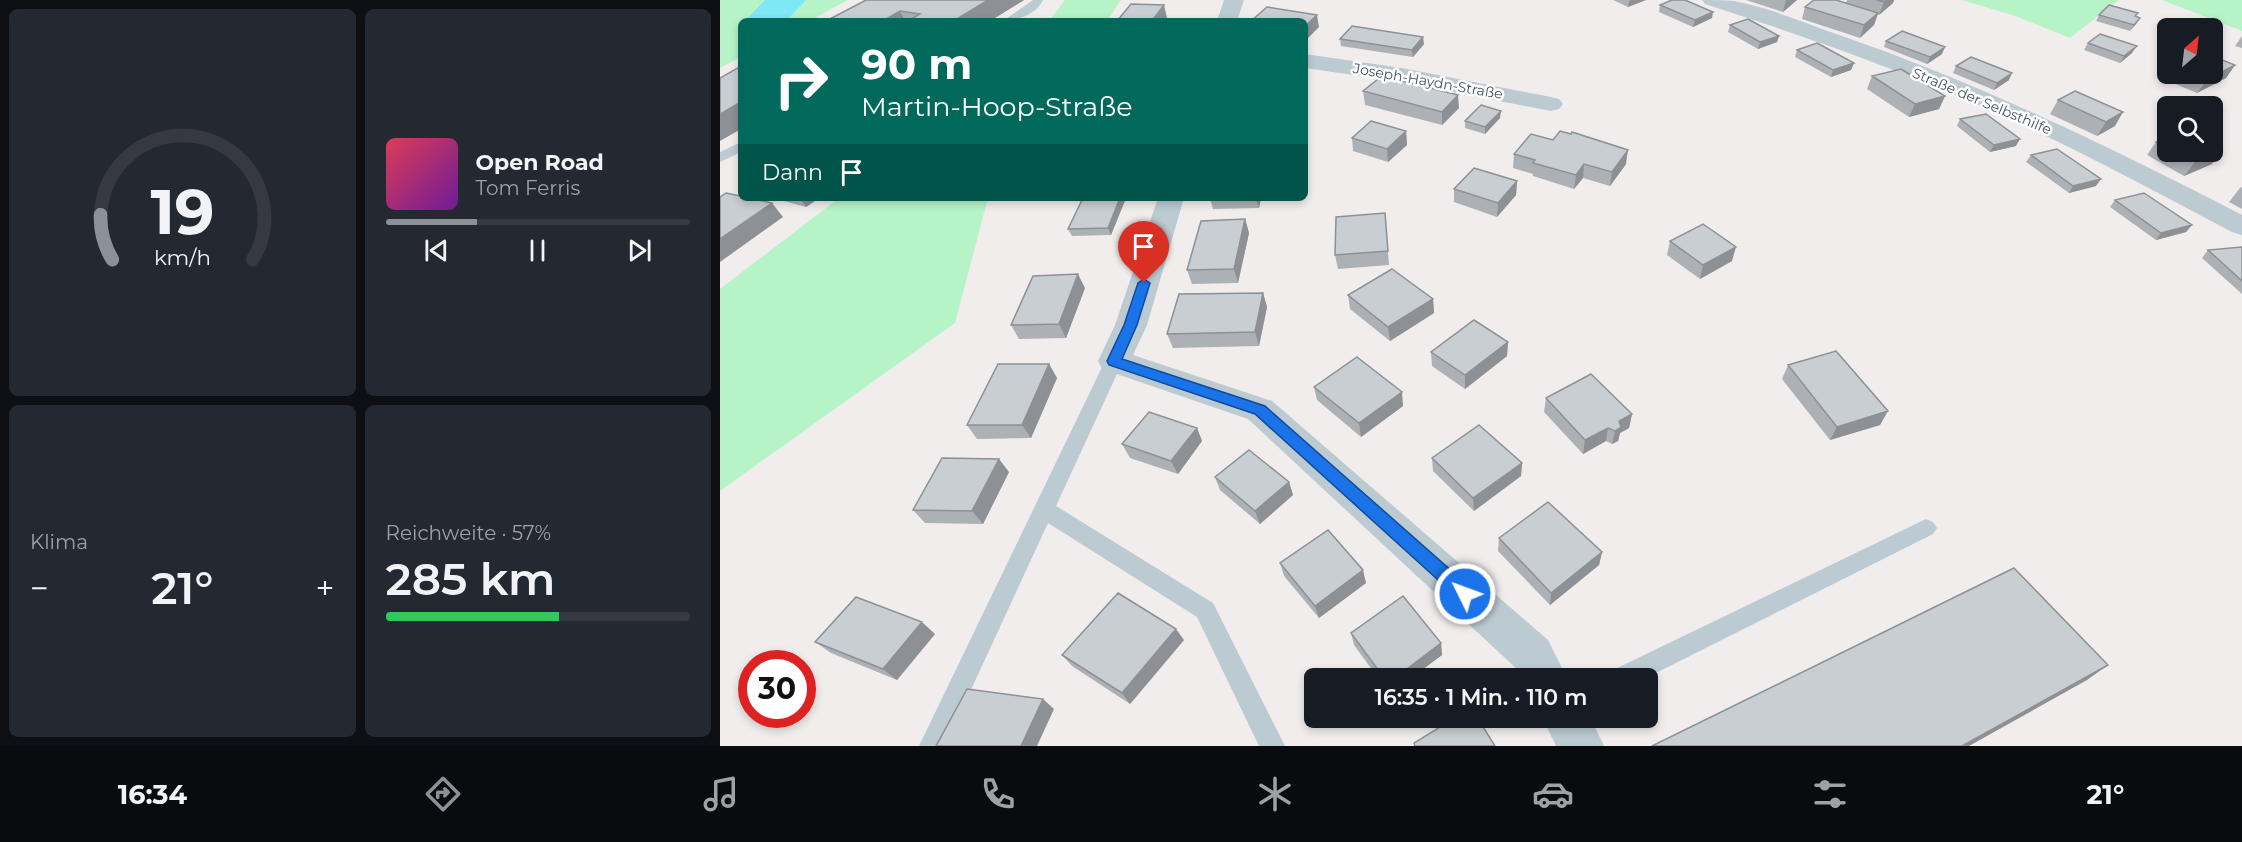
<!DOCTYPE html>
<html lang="de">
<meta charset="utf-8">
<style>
body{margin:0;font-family:Montserrat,sans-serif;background:#242831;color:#f1f3f6;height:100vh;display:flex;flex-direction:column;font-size:22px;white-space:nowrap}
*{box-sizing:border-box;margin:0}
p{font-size:20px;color:#9ea1a6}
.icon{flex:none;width:33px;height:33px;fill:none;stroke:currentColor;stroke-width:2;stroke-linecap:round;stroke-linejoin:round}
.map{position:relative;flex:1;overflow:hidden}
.drawer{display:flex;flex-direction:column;gap:9px;padding:9px;background:#0d0f14;width:720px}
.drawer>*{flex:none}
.top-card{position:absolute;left:18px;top:18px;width:570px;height:183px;border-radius:9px;box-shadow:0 3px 9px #0003;background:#00695c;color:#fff;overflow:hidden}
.needle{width:39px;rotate:28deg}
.controls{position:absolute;left:1437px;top:18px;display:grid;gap:12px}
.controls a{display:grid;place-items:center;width:66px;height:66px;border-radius:9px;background:#171b24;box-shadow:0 3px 9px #0003;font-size:30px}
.speed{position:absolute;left:18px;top:650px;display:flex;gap:12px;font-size:30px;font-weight:700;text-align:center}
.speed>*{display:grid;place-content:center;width:78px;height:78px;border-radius:50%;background:#171b24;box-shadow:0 3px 9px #0003;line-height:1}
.speed .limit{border:9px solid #d22;background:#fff;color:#111}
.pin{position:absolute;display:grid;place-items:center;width:51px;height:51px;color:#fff;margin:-62px -26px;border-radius:50% 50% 50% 0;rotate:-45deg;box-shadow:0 0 6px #0007}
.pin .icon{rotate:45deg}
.me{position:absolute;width:66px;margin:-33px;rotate:312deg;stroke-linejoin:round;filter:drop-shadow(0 0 4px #0008)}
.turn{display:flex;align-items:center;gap:21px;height:126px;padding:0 24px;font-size:27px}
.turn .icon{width:78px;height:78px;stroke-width:2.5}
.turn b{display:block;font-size:42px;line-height:51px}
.then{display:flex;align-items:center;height:57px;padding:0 24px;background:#0003;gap:12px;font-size:22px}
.big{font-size:45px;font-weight:600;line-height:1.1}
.drawer .widget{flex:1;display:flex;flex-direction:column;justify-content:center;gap:9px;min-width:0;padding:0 21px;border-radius:9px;background:#242831}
.drawer .dial{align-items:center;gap:0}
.dial svg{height:156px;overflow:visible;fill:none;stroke:#363941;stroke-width:7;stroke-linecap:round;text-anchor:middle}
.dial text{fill:#f1f3f6;stroke:none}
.song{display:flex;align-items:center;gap:18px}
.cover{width:72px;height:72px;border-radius:9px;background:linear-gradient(135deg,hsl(350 70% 55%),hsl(280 70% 35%))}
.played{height:6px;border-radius:3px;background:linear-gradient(90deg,#8c9099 30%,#363941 30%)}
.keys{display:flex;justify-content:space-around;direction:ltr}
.heat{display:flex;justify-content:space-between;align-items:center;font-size:33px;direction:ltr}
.charge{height:9px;border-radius:4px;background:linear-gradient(90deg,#34c759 57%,#363941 0)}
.drawer .tiles{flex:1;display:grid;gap:9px;grid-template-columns:repeat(2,1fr)}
.trip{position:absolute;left:584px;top:668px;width:354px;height:60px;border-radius:9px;background:#171b24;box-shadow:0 3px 9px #0003;font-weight:600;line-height:60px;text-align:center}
.tabs{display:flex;height:96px;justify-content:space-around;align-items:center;background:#090b0e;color:#9ea1a6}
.tabs .icon{width:42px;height:42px}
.tabs .active{color:#8c9099}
.tabs b{font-size:27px;color:#f1f3f6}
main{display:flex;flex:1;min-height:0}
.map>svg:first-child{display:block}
.green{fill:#b6f4c8}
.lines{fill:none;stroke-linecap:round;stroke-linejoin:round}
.river{fill:#7ee8f5;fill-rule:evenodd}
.service{fill:#bccad2;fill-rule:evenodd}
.minor{fill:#bccad2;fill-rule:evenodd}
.wall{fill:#adb1b5}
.shaded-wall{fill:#8d9094}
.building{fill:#c9ced3;stroke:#8d9094;stroke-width:1.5}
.route{fill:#1a73e8;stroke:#114b97;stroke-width:1.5}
.labels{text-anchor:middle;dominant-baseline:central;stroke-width:5;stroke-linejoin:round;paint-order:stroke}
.far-street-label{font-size:14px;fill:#44535d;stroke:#fff}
</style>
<main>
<section class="drawer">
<div class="tiles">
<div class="widget dial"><svg viewBox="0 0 100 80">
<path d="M14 69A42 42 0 1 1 86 69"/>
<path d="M14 69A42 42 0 0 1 8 46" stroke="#8c9099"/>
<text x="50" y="56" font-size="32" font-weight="700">19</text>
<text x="50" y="72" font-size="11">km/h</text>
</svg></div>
<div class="widget">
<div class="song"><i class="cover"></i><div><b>Open Road</b><p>Tom Ferris</p></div></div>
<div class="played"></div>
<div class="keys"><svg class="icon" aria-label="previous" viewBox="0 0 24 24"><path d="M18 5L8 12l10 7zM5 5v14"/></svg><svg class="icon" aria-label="pause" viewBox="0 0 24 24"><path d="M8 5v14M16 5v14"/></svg><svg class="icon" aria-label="next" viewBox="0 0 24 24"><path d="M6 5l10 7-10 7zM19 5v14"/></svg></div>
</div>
<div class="widget"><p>Klima</p>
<div class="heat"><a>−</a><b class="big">21°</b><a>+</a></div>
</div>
<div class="widget"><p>Reichweite · 57%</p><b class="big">285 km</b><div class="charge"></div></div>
</div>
</section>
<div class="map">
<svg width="1522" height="746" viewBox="0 0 1522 746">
<rect width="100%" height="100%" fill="#f1eded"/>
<!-- green -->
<path class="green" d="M0 0H128L89 21H21V57L0 68Z
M345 0H401L387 21H329Z
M1242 0H1399L1350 38 1295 16Z
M1442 0H1522V31Z
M119 198H268L235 323 0 491V289Z"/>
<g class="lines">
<!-- river -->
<path class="river" d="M45 0H86L66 21H25Z"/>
<!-- service -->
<path class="service" d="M313 0H323C317 14 297 21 283 21Z
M21 142V152L0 162V152Z
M394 354 400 356 403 361 336 506 493 603 565 746H539L477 617 328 523 225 746H199L385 361 388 356Z
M1206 519 1213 522 1217 528 1213 534 926 678H889L893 670Z"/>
<!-- minor -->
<path class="minor" d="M504 0H524L517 21H497Z
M982 0C992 0 1004 0 1014 1 1051 8 1087 24 1122 36 1261 84 1392 148 1522 215V235L1512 232C1437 192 1362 152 1284 116 1187 72 1087 37 985 4Z
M585 54 682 68 831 97 839 99 843 104 839 109 831 111 682 82 585 68Z
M438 198H464L427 325 413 355 552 401 828 640 847 678H802L798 670 528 419 382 369 378 361 395 325Z
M822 717H870L884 746H836Z"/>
</g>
<!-- wall -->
<path class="wall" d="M146 0H304L270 21H106Z
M893 0H926L908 7Z
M1026 0H1077L1063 12Z
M1127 0H1174L1173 3 1159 15 1158 14 1154 25 1140 38 1082 19 1085 7 1126 3Z
M940 5 992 18 973 27 939 12Z
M1418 13 1416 16V24L1410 31 1376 21 1379 15Z
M1010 25 1059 36 1057 42 1038 49 1008 32Z
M1522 36V48L1515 46Z
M620 39 704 44 693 57 621 46Z
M1166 41 1222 54 1207 64 1164 47Z
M1368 43 1412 53 1400 63 1364 50Z
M1077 50 1134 63 1131 70 1111 77 1075 57Z
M1515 65 1506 78 1477 93 1441 78 1448 68V74H1492Z
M1236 66 1289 80 1274 90 1233 73Z
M1152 76 1225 96 1219 109 1189 117 1147 89Z
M643 91 739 108 722 125 645 105Z
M1338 100 1395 126 1377 136 1330 114Z
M780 118 765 134 745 128V121Z
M1240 119 1296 146 1270 152 1237 126Z
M686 131 687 145 668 162 633 151 632 138Z
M1448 137V152H1492V164L1464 176 1427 155 1436 142Z
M794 154 906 164 890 186 863 178 854 189 813 176V174L793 168Z
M1311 155 1376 186 1349 193 1306 162Z
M797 181 796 195 777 217 734 202V189Z
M1522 187V209L1509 202 1520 188Z
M53 198H99L86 207Z
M363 198H406L391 235 352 236 348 229Z
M490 198H541L539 208 493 209Z
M1395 200 1472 225 1466 232 1436 240 1390 207Z
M665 213 669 265 618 269 615 255Z
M525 219 529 233 518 283 472 284 467 270Z
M950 241 1012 261 980 279 947 255Z
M1522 247V294L1482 258 1488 250Z
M365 288 346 338 299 339 291 325Z
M543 293 547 307 539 346 453 348 447 334Z
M628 295 713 299 714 313 670 341 630 309Z
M788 342 787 356 745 389 712 366 711 352Z
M329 364 337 378 311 438 257 439 247 425Z
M1068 365 1160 425 1110 440 1062 379Z
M594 387 683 406 641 437 597 400Z
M826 398 912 414 909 428 900 433 898 441 892 444 886 441 863 454 824 412Z
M477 428 482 441 458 474 410 458 402 444Z
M712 458 802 463 801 476 754 511 713 471Z
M289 472 263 524 205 523 193 510Z
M495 477 569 482 573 495 540 524 500 490Z
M779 538 882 552 879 565 830 605 778 551Z
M560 563 646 583 599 618 564 576Z
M631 633 721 643 722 655 691 678H658L634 645Z
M215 634 177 680 111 653 95 642Z
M464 640 410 704 352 666 342 655Z"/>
<!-- shaded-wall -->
<path class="shaded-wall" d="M268 0H304L270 21H238L237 19Z
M911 0H926L908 7 909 1Z
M1066 0H1077L1063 12Z
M1167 0H1174L1173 3 1159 15 1164 2Z
M444 5 447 18 445 21H432Z
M180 11 185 21H163Z
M993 12 992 18 973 27 975 20Z
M1158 13 1154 25 1140 38 1144 25Z
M597 15 599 27 585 41V26Z
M1420 18 1416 24 1410 31 1414 25Z
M1059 36 1057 42 1038 49 1040 42Z
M703 37 704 44 693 57 692 50Z
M1417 46 1412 53 1400 63 1404 56Z
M1225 47 1222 54 1207 64 1210 57Z
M1134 63 1131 70 1111 77 1113 70Z
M1515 65 1506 78 1477 93 1487 80Z
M1292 73 1289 80 1274 90 1277 83Z
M738 95 739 108 722 125V112Z
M1225 96 1219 109 1189 117 1195 104Z
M21 102V129L0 141V114Z
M781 111 780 118 765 134V127Z
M1403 112 1395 126 1377 136 1386 122Z
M686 131 687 145 668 162 667 149Z
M1300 139 1296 146 1270 152 1274 145Z
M908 150 906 164 890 186 892 172Z
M1502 150 1492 164 1464 176 1475 162Z
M864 164 863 178 854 189 856 175Z
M1381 179 1376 186 1349 193 1353 186Z
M797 181 796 195 777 217 778 203Z
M80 198H99L86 207Z
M400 198H406L391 235 388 228Z
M536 198H541L539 208Z
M52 203 63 217 0 262V239Z
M525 219 529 233 518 283 514 269Z
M1472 225 1466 232 1436 240 1441 233Z
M1016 247 1012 261 980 279 983 265Z
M358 274 365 288 346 338 339 324Z
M543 293 547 307 539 346 535 332Z
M713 299 714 313 670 341 668 327Z
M788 342 787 356 745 389V375Z
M329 364 337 378 311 438 302 425Z
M682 392 683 406 641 437 639 423Z
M1168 411 1160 425 1110 440 1117 427Z
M912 414 909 428 900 433 898 441 892 444 895 431 899 421Z
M477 428 482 441 458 474 451 461Z
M888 428 886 441 863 454 865 440Z
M279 459 289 472 263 524 252 511Z
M802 463 801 476 754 511 753 498Z
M569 482 573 495 540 524 535 511Z
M882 552 879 565 830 605 831 593Z
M643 570 646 583 599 618 595 606Z
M202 622 215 634 177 680 163 669Z
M456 629 464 640 410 704 402 693Z
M721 643 722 655 691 678H675Z
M1388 665 1367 680 1249 746H1242Z
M323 699 334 709 317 746H301Z"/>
<!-- building -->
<path class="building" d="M146 0H268L237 19 246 21H188L200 14 180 11 163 21H106Z
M952 0H965L993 12 975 20 940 5Z
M1094 0H1116L1158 13 1144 25 1085 7Z
M1156 0H1167L1164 2Z
M411 4 444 5 432 21H397Z
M1389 5 1418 13 1415 16 1420 18 1414 25 1379 15Z
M547 7 597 15 585 26V21H531Z
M1028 19 1059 36 1040 42 1010 25Z
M632 26 703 37 692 50 620 39Z
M1182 31 1225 47 1210 57 1166 41Z
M1380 34 1417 46 1404 56 1368 43Z
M1097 43 1134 63 1113 70 1077 50Z
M1492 56 1515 65 1487 80 1471 74H1492Z
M1251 57 1292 73 1277 83 1236 66Z
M21 66V102L0 114V78Z
M1181 69 1225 96 1195 104 1152 76Z
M662 76 738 95 722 112 643 91Z
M1355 91 1403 112 1386 122 1338 100Z
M761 105 781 111 765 127 745 121Z
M1266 114 1300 139 1274 145 1240 119Z
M651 121 686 131 667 149 632 138Z
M840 131 851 134 852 132 908 150 892 172 864 164 856 175 813 163 815 160 794 154 811 134 833 140Z
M1448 137V148L1436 142Z
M1492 145 1502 150 1475 162 1455 152H1492Z
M1337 149 1381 179 1353 186 1311 155Z
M754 168 797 181 778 203 734 189Z
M6 193 21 196V198H29L52 203 0 239V197Z
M1424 193 1472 225 1441 233 1395 200Z
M363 198H400L388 228 348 229Z
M665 213 668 251 615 255 616 217Z
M525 219 514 269 467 270 481 221Z
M983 224 1016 247 983 265 950 241Z
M1522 247V281L1488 250Z
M672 269 713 299 668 327 628 295Z
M358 274 339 324 291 325 313 276Z
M543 293 535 332 447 334 459 294Z
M754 320 788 342 745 375 711 352Z
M1116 351 1168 411 1117 427 1068 365Z
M637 357 682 392 639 423 594 387Z
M278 364H329L302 425H247Z
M871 374 912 414 899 421 901 427 895 431 888 428 865 440 826 398Z
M429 412 477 428 451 461 402 444Z
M759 425 802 463 753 498 712 458Z
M529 450 569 482 535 511 495 477Z
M222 458 279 459 252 511 193 510Z
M828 502 882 552 831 593 779 538Z
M608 530 643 570 595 606 560 563Z
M1294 568 1388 665 1242 746H932Z
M398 593 456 629 402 693 342 655Z
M683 596 721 643 675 678H664L631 633Z
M136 597 202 622 163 669 95 642Z
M247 689 323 699 301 746H216Z
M736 717H757L775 746H695L694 743Z"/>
<!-- route -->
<path class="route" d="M424 279 430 283 417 325 402 359 545 406 751 588 753 594 751 599 745 602 739 599 535 414 389 365 387 361 404 325 418 283Z"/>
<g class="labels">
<!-- far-street labels -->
<g class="far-street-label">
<text transform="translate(708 81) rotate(10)">Joseph-Haydn-Straße</text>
<text transform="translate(1262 101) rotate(23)">Straße der Selbsthilfe</text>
</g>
</g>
</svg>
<div class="controls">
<a><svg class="needle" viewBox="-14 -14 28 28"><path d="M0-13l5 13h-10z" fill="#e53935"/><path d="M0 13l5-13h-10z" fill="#9ea1a6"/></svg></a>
<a><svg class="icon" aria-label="search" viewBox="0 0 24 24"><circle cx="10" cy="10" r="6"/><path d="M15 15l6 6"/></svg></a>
</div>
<div class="speed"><div class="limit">30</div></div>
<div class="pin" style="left:424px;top:283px;background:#d93025"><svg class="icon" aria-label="arrive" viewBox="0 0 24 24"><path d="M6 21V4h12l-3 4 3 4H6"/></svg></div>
<svg class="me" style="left:745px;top:594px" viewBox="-20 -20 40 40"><circle r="17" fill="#1a73e8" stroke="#fff" stroke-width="3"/><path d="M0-11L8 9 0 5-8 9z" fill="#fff"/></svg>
<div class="trip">16:35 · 1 Min. · 110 m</div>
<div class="top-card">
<div class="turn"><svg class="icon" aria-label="right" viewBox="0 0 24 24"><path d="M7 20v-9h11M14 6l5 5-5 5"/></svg><div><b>90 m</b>Martin-Hoop-Straße</div></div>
<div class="then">Dann<svg class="icon" aria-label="arrive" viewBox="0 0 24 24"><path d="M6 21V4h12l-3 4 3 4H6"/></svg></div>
</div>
</div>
</main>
<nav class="tabs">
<b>16:34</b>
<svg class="icon active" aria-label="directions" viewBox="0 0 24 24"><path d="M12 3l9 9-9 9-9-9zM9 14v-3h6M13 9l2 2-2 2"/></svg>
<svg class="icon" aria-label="music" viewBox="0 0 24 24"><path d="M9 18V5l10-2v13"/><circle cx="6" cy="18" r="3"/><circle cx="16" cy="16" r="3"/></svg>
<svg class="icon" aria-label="phone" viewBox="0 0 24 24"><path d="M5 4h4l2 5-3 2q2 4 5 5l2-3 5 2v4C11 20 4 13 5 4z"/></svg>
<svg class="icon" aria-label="climate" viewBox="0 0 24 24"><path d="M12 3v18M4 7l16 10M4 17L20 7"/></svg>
<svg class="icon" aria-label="car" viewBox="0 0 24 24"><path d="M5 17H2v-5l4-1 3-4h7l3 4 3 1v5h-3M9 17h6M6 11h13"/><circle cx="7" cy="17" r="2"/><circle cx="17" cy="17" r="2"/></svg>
<svg class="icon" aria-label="filters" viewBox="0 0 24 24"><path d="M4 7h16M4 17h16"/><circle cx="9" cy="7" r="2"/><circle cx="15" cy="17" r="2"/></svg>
<b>21°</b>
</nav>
